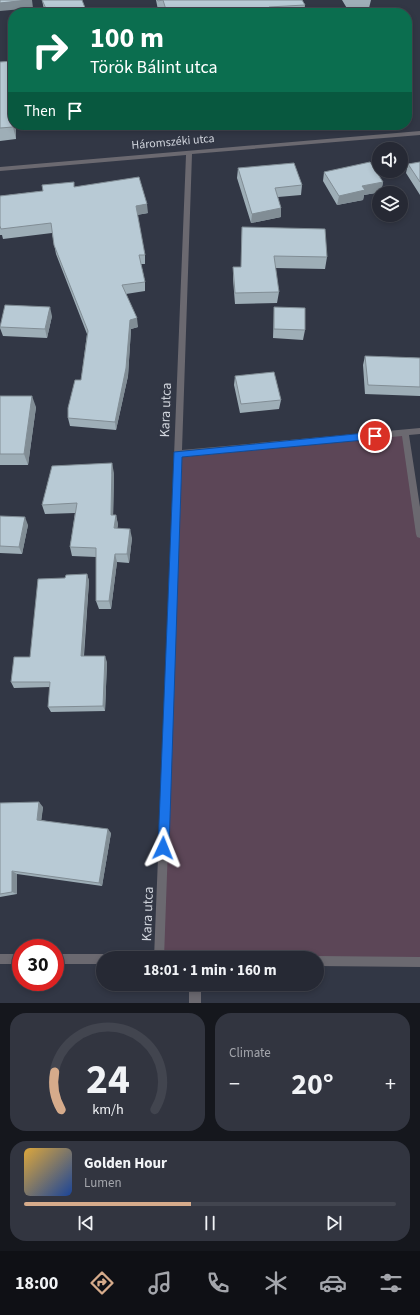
<!DOCTYPE html>
<meta charset="utf-8">
<style>
body{margin:0;font-family:"Source Sans 3",sans-serif;background:#323540;color:#f1f3f6;height:100vh;display:flex;flex-direction:column;font-size:15px;white-space:nowrap}
*{box-sizing:border-box;margin:0}
p{font-size:13px;color:#a4a6ac}
.icon{flex:none;width:22px;height:22px;fill:none;stroke:currentColor;stroke-width:2;stroke-linecap:round;stroke-linejoin:round}
.map{position:relative;height:1003px;overflow:hidden}
.side{display:flex;flex-direction:column;gap:10px;padding:10px;background:#15171d;flex:1}
.side>*{flex:none}
.guide{position:absolute;left:8px;top:8px;width:404px;height:122px;border-radius:16px;box-shadow:0 2px 6px #0003,0 0 0 1px #42454f;background:#0b6e4f;color:#fff;overflow:hidden}
.fabs{position:absolute;left:372px;top:142px;display:grid;gap:8px}
.fabs a{display:grid;place-items:center;width:36px;height:36px;border-radius:50%;background:#262934;box-shadow:0 2px 6px #0003,0 0 0 1px #42454f;font-size:20px}
.speed{position:absolute;left:12px;top:939px;display:flex;gap:8px;font-size:20px;font-weight:700;text-align:center}
.speed>*{display:grid;place-content:center;width:52px;height:52px;border-radius:50%;background:#262934;box-shadow:0 2px 6px #0003,0 0 0 1px #42454f;line-height:1}
.speed .limit{border:6px solid #d22;background:#fff;color:#111}
.pin{position:absolute;display:grid;place-items:center;width:34px;height:34px;color:#fff;margin:-17px;border:2px solid #fff;border-radius:50%;box-shadow:0 1px 4px #0007}
.me{position:absolute;width:44px;margin:-22px;rotate:2deg;stroke-linejoin:round;filter:drop-shadow(0 0 3px #0008)}
.turn{display:flex;align-items:center;gap:14px;height:84px;padding:0 16px;font-size:18px}
.turn .icon{width:52px;height:52px;stroke-width:2.5}
.turn b{display:block;font-size:28px;line-height:34px}
.then{display:flex;align-items:center;height:38px;padding:0 16px;background:#0003;gap:8px;font-size:15px}
.big{font-size:30px;font-weight:700;line-height:1.1}
.side .card{flex:1;display:flex;flex-direction:column;justify-content:center;gap:6px;min-width:0;padding:0 14px;border-radius:16px;background:#323540}
.side .dial{align-items:center;gap:0}
.dial svg{height:104px;overflow:visible;fill:none;stroke:#42454f;stroke-width:7;stroke-linecap:round;text-anchor:middle}
.dial text{fill:#f1f3f6;stroke:none}
.song{display:flex;align-items:center;gap:12px}
.cover{width:48px;height:48px;border-radius:6px;background:linear-gradient(135deg,hsl(40 70% 55%),hsl(220 70% 35%))}
.played{height:4px;border-radius:2px;background:linear-gradient(90deg,#d6ab8b 45%,#42454f 45%)}
.keys{display:flex;justify-content:space-around;direction:ltr}
.heat{display:flex;justify-content:space-between;align-items:center;font-size:22px;direction:ltr}
.side .tiles{flex:1;display:grid;gap:10px;grid-template-columns:1fr 1fr}
.card:last-child{grid-column:span 2}
.trip{position:absolute;left:96px;top:951px;width:228px;height:40px;border-radius:20px;background:#262934;box-shadow:0 2px 6px #0003,0 0 0 1px #42454f;font-weight:700;line-height:40px;text-align:center}
.menu{display:flex;height:64px;justify-content:space-around;align-items:center;background:#0f1015;color:#a4a6ac}
.menu .icon{width:28px;height:28px}
.menu .current{color:#d6ab8b}
.menu b{font-size:18px;color:#f1f3f6}
.map>svg:first-child{display:block}
.green{fill:#5c4657}
.lines{fill:none;stroke-linecap:round;stroke-linejoin:round}
.street{fill:#6b6970;fill-rule:evenodd}
.wall{fill:#9eaeb7}
.shaded-wall{fill:#818d95}
.building{fill:#b8cad5;stroke:#818d95}
.route{fill:#1a73e8;stroke:#114b97}
.labels{text-anchor:middle;dominant-baseline:central;stroke-width:4;stroke-linejoin:round;paint-order:stroke}
.far-street-label{font-size:12px;fill:#d0d4dc;stroke:#323745}
.street-label{font-size:14px;fill:#d0d4dc;stroke:#323745}
</style>
<div class="map">
<svg width="420" height="1003" viewBox="0 0 420 1003">
<rect width="100%" height="100%" fill="#323745"/>
<!-- green -->
<path class="green" d="M405 433 420 534V962L317 958H159L177 454Z"/>
<g class="lines">
<!-- street -->
<path class="street" d="M420 131V135L192 154 182 450 420 428V434L409 435 420 507V538L417 537 416 534 402 436 182 457 164 958H154L186 155 0 171V167Z
M0 954H21V964H0Z
M55 954H103L107 955 108 958H103V964H55Z
M317 956 420 957V967L317 966V958H313Z
M189 984H201V1003H189Z"/>
</g>
<!-- wall -->
<path class="wall" d="M42 0 87 13H45L44 10Z
M156 0H302L305 5 304 13H165L164 10H158Z
M342 0H371L369 8 348 10Z
M0 62 13 125H16V139L0 141Z
M169 125H208L169 127Z
M420 162V195L406 173 408 164Z
M238 168 302 185 301 195 278 197 281 217 251 223 237 178Z
M324 172 383 182 381 192 364 195 363 200 337 205 323 181Z
M75 187 148 213 137 215 145 255V264H141L145 282V291L126 294 138 327 131 329 128 376 116 430 70 426 68 418 81 380 87 334 56 254 52 233 3 239 2 235H0V196Z
M242 227 327 257 325 269 275 268 279 292 277 303 235 304 233 279V267H241Z
M274 307 305 330 303 340 273 338Z
M52 316 47 338 3 336 0 328V325Z
M365 356 420 358V396L365 394 363 365Z
M235 376 281 400 279 409 240 413 234 385Z
M0 396 36 407 28 465H0Z
M114 473 113 515H116L118 525 117 528 132 538 129 563 117 562 111 609H99L96 601V557L72 556 70 547 75 513 45 514 42 505Z
M0 516 28 525 22 554 0 553Z
M87 574 89 581 84 656 107 662 105 711 51 712 48 707 50 687 14 688 11 682 30 657Z
M0 803 43 807 41 820 111 833 102 886 17 874V894L0 897Z"/>
<!-- shaded-wall -->
<path class="shaded-wall" d="M28 0H32L33 8 0 11V3Z
M13 125H16V139L13 127Z
M383 182 381 192 364 195 363 200 337 205 339 196 362 186Z
M147 204 148 213 136 215V206Z
M281 208V217L251 223 252 214Z
M50 307 52 316 47 338 45 329Z
M137 318 138 327 131 329 128 376 116 430 115 422 130 320Z
M32 396 36 407 28 465 24 454Z
M112 463 114 473 113 524 111 515Z
M116 515 118 525 116 537 114 528Z
M25 517 28 525 22 554 19 547Z
M130 529 132 538 129 563 127 554Z
M115 554 117 562 111 609 109 601Z
M87 574 89 581 83 662 81 656Z
M105 656 107 662 105 711 103 706Z
M39 802 43 807 41 824 37 820Z
M108 829 111 833 102 886 99 883Z
M12 871 17 874V894L12 892Z"/>
<!-- building -->
<path class="building" d="M0 0H28L0 3Z
M42 0H82L87 13H48Z
M157 0H302L305 5 269 7 270 13H167L163 0 158 1Z
M13 61V127L0 128V62Z
M370 162 383 182 362 186 365 190 339 196 324 172Z
M420 162V182L408 164Z
M294 163 302 185 275 188 281 208 252 214 238 168Z
M139 177 147 204 136 206 145 255H139L145 282 122 285 137 318 130 320 126 368 115 422 68 418V408L75 380H81L88 331 54 245 51 223 1 229 0 226V196L43 191 42 185 74 182V187Z
M242 227 325 229 327 257 274 256 279 292 235 293 233 267H241Z
M5 305 50 307 45 329 0 327Z
M274 307 305 308V330L274 329Z
M365 356 420 358V387L368 385Z
M274 372 281 400 241 404 235 376Z
M0 396H32L24 454H0Z
M112 463 111 515H116L114 528 130 529 127 554H115L109 601H96V548L70 547 77 503 42 505 52 466Z
M0 516 25 517 19 547 0 546Z
M87 574 81 656H105L103 706 48 707 50 682H11L14 657H30L38 579 65 578 66 575Z
M39 802 37 820 108 829 99 883 12 871V892L0 894V803Z"/>
<!-- route -->
<path class="route" d="M375 432 379 436 375 439 182 457 169 848 167 852 163 854 159 852 158 848 174 452Z"/>
<g class="labels">
<!-- far-street labels -->
<g class="far-street-label">
<text transform="translate(173 142) rotate(-5)">Háromszéki utca</text>
</g>
<!-- street labels -->
<g class="street-label">
<text transform="translate(166 410) rotate(-88)">Kara utca</text>
<text transform="translate(148 914) rotate(-88)">Kara utca</text>
</g>
</g>
</svg>
<div class="fabs">
<a><svg class="icon" aria-label="sound" viewBox="0 0 24 24"><path d="M4 9h4l5-4v14l-5-4H4zM17 9q2 3 0 6"/></svg></a>
<a><svg class="icon" aria-label="layers" viewBox="0 0 24 24"><path d="M12 4l9 5-9 5-9-5zM3 14l9 5 9-5"/></svg></a>
</div>
<div class="speed"><div class="limit">30</div></div>
<div class="pin" style="left:375px;top:436px;background:#d93025"><svg class="icon" aria-label="arrive" viewBox="0 0 24 24"><path d="M6 21V4h12l-3 4 3 4H6"/></svg></div>
<svg class="me" style="left:163px;top:848px" viewBox="-20 -20 40 40"><path d="M0-17L14 15 0 8-14 15z" fill="#1a73e8" stroke="#fff" stroke-width="4"/></svg>
<div class="trip">18:01 · 1 min · 160 m</div>
<div class="guide">
<div class="turn"><svg class="icon" aria-label="right" viewBox="0 0 24 24"><path d="M7 20v-9h11M14 6l5 5-5 5"/></svg><div><b>100 m</b>Török Bálint utca</div></div>
<div class="then">Then<svg class="icon" aria-label="arrive" viewBox="0 0 24 24"><path d="M6 21V4h12l-3 4 3 4H6"/></svg></div>
</div>
</div>
<section class="side">
<div class="tiles">
<div class="card dial"><svg viewBox="0 0 100 80">
<path d="M14 69A42 42 0 1 1 86 69"/>
<path d="M14 69A42 42 0 0 1 9 40" stroke="#d6ab8b"/>
<text x="50" y="56" font-size="32" font-weight="700">24</text>
<text x="50" y="72" font-size="11">km/h</text>
</svg></div>
<div class="card"><p>Climate</p>
<div class="heat"><a>−</a><b class="big">20°</b><a>+</a></div>
</div>
<div class="card">
<div class="song"><i class="cover"></i><div><b>Golden Hour</b><p>Lumen</p></div></div>
<div class="played"></div>
<div class="keys"><svg class="icon" aria-label="previous" viewBox="0 0 24 24"><path d="M18 5L8 12l10 7zM5 5v14"/></svg><svg class="icon" aria-label="pause" viewBox="0 0 24 24"><path d="M8 5v14M16 5v14"/></svg><svg class="icon" aria-label="next" viewBox="0 0 24 24"><path d="M6 5l10 7-10 7zM19 5v14"/></svg></div>
</div>
</div>
</section>
<nav class="menu">
<b>18:00</b>
<svg class="icon current" aria-label="directions" viewBox="0 0 24 24"><path d="M12 3l9 9-9 9-9-9zM9 14v-3h6M13 9l2 2-2 2"/></svg>
<svg class="icon" aria-label="music" viewBox="0 0 24 24"><path d="M9 18V5l10-2v13"/><circle cx="6" cy="18" r="3"/><circle cx="16" cy="16" r="3"/></svg>
<svg class="icon" aria-label="phone" viewBox="0 0 24 24"><path d="M5 4h4l2 5-3 2q2 4 5 5l2-3 5 2v4C11 20 4 13 5 4z"/></svg>
<svg class="icon" aria-label="climate" viewBox="0 0 24 24"><path d="M12 3v18M4 7l16 10M4 17L20 7"/></svg>
<svg class="icon" aria-label="car" viewBox="0 0 24 24"><path d="M5 17H2v-5l4-1 3-4h7l3 4 3 1v5h-3M9 17h6M6 11h13"/><circle cx="7" cy="17" r="2"/><circle cx="17" cy="17" r="2"/></svg>
<svg class="icon" aria-label="filters" viewBox="0 0 24 24"><path d="M4 7h16M4 17h16"/><circle cx="9" cy="7" r="2"/><circle cx="15" cy="17" r="2"/></svg>
</nav>
